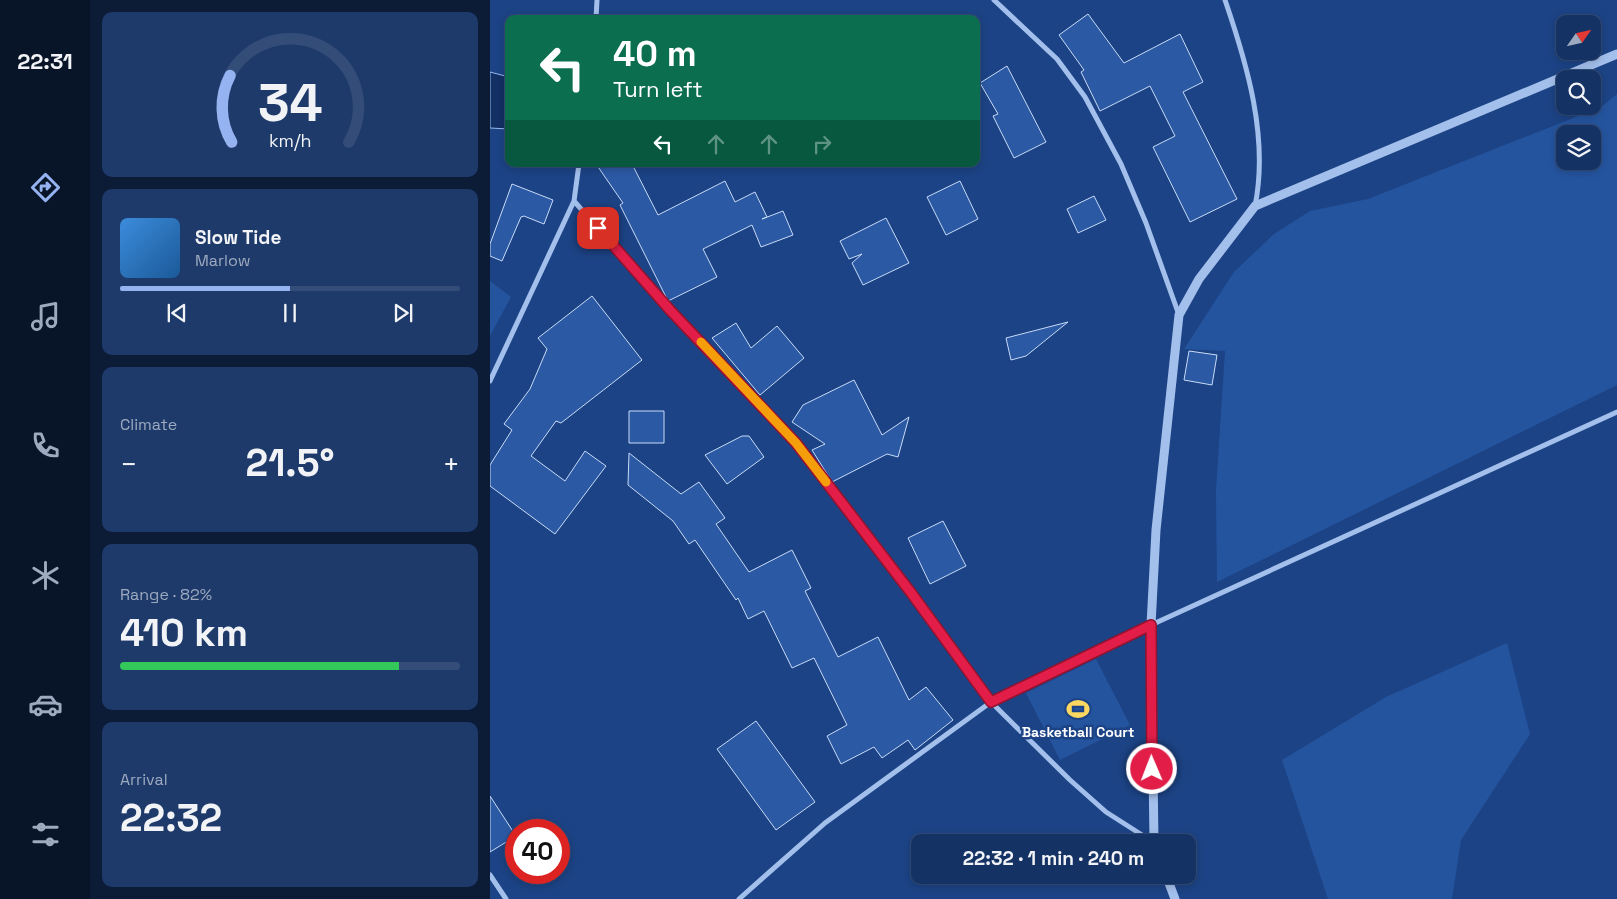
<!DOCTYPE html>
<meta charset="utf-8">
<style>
body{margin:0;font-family:"Space Grotesk",sans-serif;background:#1e3a6a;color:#f1f3f6;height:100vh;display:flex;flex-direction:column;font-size:19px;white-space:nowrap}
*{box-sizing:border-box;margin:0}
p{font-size:16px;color:#9daabf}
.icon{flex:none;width:28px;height:28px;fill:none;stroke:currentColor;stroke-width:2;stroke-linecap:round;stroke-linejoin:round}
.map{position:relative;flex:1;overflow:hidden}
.side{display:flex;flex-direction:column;gap:12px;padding:12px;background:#0c1c37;width:400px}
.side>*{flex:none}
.guide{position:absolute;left:15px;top:15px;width:475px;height:152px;border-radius:10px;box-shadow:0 2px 8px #0003,0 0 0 1px #344d78;background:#0b6e4f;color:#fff;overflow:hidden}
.needle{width:32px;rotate:56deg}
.tools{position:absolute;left:1066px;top:15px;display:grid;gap:10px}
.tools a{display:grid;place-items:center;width:45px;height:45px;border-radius:10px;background:#153264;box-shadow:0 2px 8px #0003,0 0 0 1px #344d78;font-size:25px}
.speed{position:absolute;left:15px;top:819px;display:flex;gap:10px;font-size:25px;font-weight:700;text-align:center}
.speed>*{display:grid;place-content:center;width:65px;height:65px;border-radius:50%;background:#153264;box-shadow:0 2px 8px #0003,0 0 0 1px #344d78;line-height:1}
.speed .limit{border:8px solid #d22;background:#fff;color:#111}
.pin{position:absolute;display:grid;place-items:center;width:42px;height:42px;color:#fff;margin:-21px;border-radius:10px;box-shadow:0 2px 8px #0006}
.me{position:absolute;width:55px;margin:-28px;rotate:359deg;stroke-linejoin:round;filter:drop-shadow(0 0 4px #0008)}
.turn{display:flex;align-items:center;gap:18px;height:105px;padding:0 25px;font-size:22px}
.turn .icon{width:65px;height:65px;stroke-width:2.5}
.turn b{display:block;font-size:35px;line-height:42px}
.lanes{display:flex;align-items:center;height:48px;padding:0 25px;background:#0003;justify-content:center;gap:25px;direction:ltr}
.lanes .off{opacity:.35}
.big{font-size:38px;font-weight:700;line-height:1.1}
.side .widget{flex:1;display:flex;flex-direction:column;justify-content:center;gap:8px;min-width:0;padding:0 18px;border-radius:10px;background:#1e3a6a}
.side .dial{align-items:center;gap:0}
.dial svg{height:130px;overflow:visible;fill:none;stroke:#344d78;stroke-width:7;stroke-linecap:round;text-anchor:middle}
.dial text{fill:#f1f3f6;stroke:none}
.song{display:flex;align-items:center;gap:15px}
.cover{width:60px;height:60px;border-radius:8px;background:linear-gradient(135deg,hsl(210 70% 55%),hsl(210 70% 35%))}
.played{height:5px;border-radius:2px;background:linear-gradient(90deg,#95b2f1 50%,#344d78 50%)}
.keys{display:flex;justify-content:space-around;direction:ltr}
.heat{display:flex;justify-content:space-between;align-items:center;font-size:28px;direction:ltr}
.charge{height:8px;border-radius:4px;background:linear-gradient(90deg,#34c759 82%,#344d78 0)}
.trip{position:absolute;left:421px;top:834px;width:285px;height:50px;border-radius:10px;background:#153264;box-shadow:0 2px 8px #0003,0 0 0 1px #344d78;font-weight:700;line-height:50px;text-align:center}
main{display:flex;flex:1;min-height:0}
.tabs{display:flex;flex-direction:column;width:90px;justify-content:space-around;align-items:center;background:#081428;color:#9daabf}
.tabs .icon{width:35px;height:35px}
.tabs .current{color:#95b2f1}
.tabs b{font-size:22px;color:#f1f3f6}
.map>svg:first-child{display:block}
.green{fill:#25549e;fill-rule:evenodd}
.water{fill:#123064;stroke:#96b9ed}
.building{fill:#2b59a3;stroke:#c8dbf8}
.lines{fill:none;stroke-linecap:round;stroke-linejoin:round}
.minor{stroke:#a3bfeb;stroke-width:5}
.tertiary{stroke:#a3bfeb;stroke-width:9}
.route-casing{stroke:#92132f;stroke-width:12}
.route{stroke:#e11d48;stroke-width:9}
.slow{stroke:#f59e0b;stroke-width:9}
.labels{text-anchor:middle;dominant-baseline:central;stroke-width:5;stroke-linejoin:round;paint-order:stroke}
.poi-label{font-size:14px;font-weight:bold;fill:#fff;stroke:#1c4385}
</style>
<main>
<nav class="tabs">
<b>22:31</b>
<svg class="icon current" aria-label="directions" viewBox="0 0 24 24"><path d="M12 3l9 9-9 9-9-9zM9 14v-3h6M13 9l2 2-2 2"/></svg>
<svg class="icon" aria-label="music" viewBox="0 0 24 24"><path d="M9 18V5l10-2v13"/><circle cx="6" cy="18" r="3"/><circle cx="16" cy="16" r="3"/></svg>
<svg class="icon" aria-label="phone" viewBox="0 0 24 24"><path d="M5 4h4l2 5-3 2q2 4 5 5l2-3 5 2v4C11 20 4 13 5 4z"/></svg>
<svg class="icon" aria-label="climate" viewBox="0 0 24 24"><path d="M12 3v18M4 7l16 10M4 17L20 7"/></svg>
<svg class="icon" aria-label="car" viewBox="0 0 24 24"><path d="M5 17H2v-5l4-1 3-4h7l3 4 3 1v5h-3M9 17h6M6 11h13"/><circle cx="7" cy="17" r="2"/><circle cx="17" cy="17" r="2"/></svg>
<svg class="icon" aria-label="filters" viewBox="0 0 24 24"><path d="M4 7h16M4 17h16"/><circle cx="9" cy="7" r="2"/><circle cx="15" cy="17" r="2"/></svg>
</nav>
<section class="side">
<div class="widget dial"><svg viewBox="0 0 100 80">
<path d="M14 69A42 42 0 1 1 86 69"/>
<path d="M14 69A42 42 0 0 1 13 28" stroke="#95b2f1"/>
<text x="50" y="56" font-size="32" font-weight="700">34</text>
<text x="50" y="72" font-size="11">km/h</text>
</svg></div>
<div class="widget">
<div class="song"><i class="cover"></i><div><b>Slow Tide</b><p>Marlow</p></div></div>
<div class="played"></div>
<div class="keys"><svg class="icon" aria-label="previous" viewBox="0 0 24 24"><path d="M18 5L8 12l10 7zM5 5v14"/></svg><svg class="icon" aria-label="pause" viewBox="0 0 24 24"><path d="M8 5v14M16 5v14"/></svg><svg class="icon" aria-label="next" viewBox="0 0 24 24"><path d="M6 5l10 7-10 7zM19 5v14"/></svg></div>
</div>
<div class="widget"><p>Climate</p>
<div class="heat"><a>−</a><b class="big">21.5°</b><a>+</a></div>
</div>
<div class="widget"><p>Range · 82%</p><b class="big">410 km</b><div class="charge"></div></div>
<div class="widget"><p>Arrival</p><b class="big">22:32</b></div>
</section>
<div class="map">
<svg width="1127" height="899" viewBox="0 0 1127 899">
<rect width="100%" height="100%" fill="#1c4385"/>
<!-- green -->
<path class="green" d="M1127 94V385L727 582 726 490 735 351 694 349 744 272 784 234 820 211 878 199 1111 107ZM1075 134H1102V161H1075Z
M0 281 21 297 0 336Z
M1017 643 1040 734 971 840 962 899H838L792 760 896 697Z
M606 659 640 725 570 760 536 693Z"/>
<!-- water -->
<path class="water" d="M0 72 19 77V129L0 128Z"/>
<!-- building -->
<path class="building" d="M598 14 634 63 690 34 713 82 693 92 747 199 700 222 663 147 685 136 660 86 610 111 591 72 594 70 569 35Z
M517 66 556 142 524 158 503 116 508 114 490 83Z
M106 164H142L168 215 235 181 245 202 265 192 277 217 272 219 293 211 303 235 271 247 262 225 213 249 227 277 178 301 130 205 133 203Z
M470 181 488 219 456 235 437 197Z
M22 184 63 200 54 224 34 216 31 217 12 261 0 256V244Z
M604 196 616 220 588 233 577 209Z
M396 218 419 263 373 285 362 263 372 254 359 259 350 241Z
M102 296 152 360 71 423 66 421 41 456 75 481 95 451 116 466 65 534 0 486V465L22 430 14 424 40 389 57 349 48 338Z
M578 322 536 356 521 360 516 338Z
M246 323 261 348 287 326 314 358 270 395 222 338Z
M699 351 727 355 722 385 694 380Z
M364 380 392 435 419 417 408 457 397 454 342 482 322 450 335 444 302 422 313 405Z
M139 411H174V443H139Z
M252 436H259L274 457 237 484 215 455Z
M139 453 191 494 209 482 235 518 226 524 259 572 302 550 321 588 315 591 348 657 388 637 419 700 436 687 463 720 425 750 418 740 392 758 384 747 351 764 337 736 357 725 324 658 302 668 274 611 258 619 248 598 246 600 205 540 199 544 183 521 138 485Z
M453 521 476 566 440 584 418 538Z
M266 721 325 802 286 830 227 749Z
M0 796 26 836 0 852Z"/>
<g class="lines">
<!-- minor -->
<path class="minor" d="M504 0 567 59 595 97 631 164 656 223 689 315
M735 0C757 64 779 138 765 206
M106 19 107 0
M84 201 180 310 306 443 422 594 501 702 580 780 616 812 663 842
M0 381 84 201 89 164
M0 875 16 899
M249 899 335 823 501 702 661 625 1127 412"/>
<!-- tertiary -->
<path class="tertiary" d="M664 842 661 625 666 530 689 315 709 279 765 206 1127 54
M676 875 685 899"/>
</g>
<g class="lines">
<defs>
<path id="route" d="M108 228 180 310 306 443 422 594 501 702 661 625 662 769"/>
</defs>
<!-- route casing -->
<use href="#route" class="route-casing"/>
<!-- route -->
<use href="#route" class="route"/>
<!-- slow -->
<path class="slow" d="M211 342 306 443 336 482"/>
</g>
<!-- icons -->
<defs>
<symbol id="stadium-bare" viewBox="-9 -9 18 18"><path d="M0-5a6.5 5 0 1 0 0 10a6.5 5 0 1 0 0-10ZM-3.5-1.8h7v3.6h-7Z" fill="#fcd860" stroke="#1c4385" stroke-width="2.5" paint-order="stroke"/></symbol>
</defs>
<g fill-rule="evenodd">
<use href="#stadium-bare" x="572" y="693" width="32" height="32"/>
</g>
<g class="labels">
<!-- poi labels -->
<g class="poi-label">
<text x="588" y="732">Basketball Court</text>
</g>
</g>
</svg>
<div class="tools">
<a><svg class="needle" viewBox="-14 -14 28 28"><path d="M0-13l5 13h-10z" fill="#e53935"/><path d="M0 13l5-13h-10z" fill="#9daabf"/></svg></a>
<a><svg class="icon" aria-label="search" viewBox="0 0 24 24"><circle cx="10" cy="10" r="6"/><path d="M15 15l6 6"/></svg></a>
<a><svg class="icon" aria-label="layers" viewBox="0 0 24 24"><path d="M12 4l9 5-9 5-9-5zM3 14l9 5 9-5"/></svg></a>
</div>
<div class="speed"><div class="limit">40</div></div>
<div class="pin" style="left:108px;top:228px;background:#d93025"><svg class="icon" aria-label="arrive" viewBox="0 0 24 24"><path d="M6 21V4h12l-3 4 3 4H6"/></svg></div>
<svg class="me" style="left:662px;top:769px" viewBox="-20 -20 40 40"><circle r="17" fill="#e11d48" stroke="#fff" stroke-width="3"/><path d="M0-11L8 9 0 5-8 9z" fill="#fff"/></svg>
<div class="trip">22:32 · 1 min · 240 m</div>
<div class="guide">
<div class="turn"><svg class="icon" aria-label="left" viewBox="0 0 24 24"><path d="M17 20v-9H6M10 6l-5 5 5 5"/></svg><div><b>40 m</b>Turn left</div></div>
<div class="lanes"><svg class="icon" aria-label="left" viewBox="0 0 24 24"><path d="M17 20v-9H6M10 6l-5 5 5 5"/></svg><svg class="icon off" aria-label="ahead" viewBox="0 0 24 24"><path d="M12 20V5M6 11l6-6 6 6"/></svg><svg class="icon off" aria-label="ahead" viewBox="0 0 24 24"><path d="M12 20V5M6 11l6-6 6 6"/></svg><svg class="icon off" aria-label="right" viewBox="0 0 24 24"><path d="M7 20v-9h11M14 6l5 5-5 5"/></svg></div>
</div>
</div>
</main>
